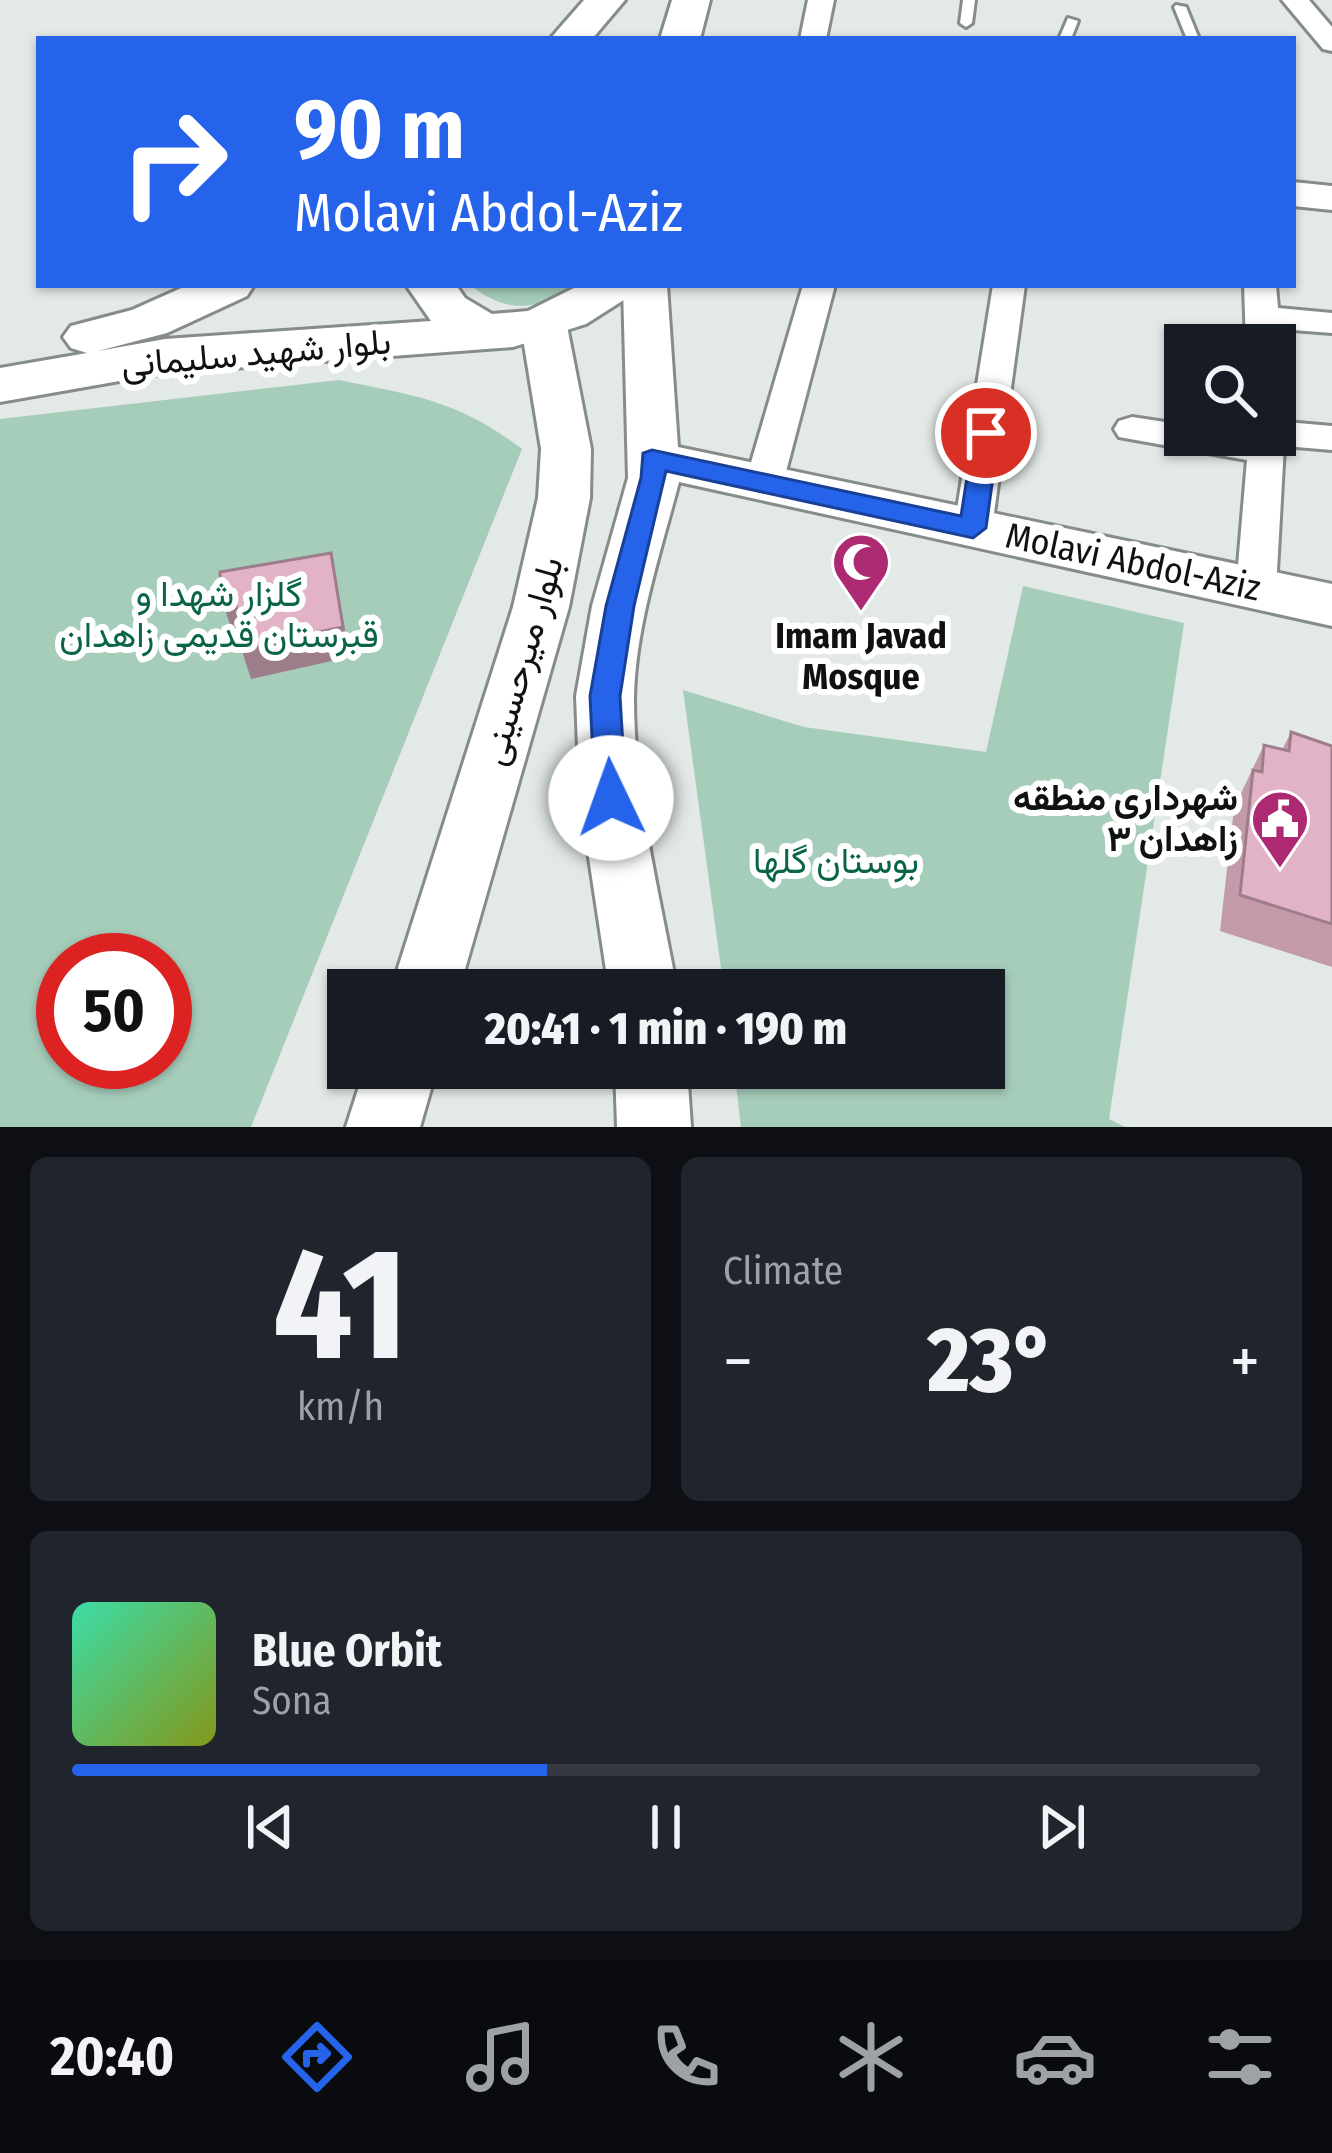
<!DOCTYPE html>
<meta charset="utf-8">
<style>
body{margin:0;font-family:"Fira Sans Condensed",Vazirmatn,sans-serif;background:#20242c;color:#f1f3f6;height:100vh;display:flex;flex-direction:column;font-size:45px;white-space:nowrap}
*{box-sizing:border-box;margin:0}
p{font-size:39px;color:#9ea1a6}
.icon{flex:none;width:66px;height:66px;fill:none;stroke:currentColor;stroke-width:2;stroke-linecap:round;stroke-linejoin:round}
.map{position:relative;height:1127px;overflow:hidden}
.panel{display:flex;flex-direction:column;gap:30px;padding:30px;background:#0d0f14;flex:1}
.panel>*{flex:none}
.guide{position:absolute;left:36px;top:36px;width:1260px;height:252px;border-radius:0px;box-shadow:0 3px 9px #0004;background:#2563eb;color:#fff;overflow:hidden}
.buttons{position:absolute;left:1164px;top:324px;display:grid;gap:24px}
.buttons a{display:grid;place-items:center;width:132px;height:132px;border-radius:0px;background:#171b24;box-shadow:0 3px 9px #0004;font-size:60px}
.speed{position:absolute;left:36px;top:933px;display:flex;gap:24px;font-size:60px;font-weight:700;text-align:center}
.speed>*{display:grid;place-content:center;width:156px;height:156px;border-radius:50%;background:#171b24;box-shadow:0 3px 9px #0004;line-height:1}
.speed .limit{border:18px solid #d22;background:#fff;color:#111}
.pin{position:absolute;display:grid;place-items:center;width:102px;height:102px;color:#fff;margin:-51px;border:6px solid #fff;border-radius:50%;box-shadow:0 3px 12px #0007}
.me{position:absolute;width:132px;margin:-66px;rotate:357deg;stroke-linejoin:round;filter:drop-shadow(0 0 9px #0008)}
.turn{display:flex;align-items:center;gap:42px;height:252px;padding:0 60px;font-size:54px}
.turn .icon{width:156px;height:156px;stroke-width:2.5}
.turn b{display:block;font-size:84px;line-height:102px}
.big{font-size:90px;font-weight:800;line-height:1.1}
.panel .card{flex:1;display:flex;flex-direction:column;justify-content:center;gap:18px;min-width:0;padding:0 42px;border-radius:18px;background:#20242c}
.panel .dial{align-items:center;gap:0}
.dial b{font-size:156px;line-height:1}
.song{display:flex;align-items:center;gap:36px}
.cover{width:144px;height:144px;border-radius:18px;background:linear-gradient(135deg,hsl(160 70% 55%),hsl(70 70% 35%))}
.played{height:12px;border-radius:6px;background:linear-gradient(90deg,#2563eb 40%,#363941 40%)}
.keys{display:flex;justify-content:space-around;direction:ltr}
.heat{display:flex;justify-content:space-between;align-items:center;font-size:66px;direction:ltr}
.panel .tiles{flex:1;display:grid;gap:30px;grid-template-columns:1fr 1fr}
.card:last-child{grid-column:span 2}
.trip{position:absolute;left:327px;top:969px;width:678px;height:120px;border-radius:0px;background:#171b24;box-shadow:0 3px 9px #0004;font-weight:800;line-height:120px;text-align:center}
.tab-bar{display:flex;height:192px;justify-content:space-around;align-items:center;background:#090b0e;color:#9ea1a6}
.tab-bar .icon{width:84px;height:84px}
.tab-bar .on{color:#2563eb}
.tab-bar b{font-size:54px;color:#f1f3f6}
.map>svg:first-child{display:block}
.green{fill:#a6ccba;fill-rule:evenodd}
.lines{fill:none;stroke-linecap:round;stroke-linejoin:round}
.service-casing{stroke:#858c89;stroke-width:6}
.minor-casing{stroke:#858c89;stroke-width:6}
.secondary-casing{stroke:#858c89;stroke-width:6}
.primary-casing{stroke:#858c89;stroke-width:6}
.service{fill:#fff;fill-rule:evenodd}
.minor{fill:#fff;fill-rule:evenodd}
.secondary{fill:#fff;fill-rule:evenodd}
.primary{fill:#fff;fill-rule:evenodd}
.wall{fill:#c29aaa}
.shaded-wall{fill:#9e7d8b}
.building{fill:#e2b3c6;stroke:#9e7d8b;stroke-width:3}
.route{fill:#2563eb;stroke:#184099;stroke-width:3}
.labels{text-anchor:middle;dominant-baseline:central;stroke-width:12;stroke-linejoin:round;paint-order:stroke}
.street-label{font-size:36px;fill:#0f1210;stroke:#fff}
.park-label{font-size:36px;fill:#0a6448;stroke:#fff}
.poi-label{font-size:36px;font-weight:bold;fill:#0f1210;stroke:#fff}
</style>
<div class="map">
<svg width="1332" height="1127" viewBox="0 0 1332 1127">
<rect width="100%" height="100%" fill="#e2e9e6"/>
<!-- green -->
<path class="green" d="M470 285H582C540 308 510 317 470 285Z
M339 380C417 396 457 400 522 449L251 1127H0V419ZM63 960H165V1062H63Z
M1023 586 1184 623 1109 1119 1125 1127H741L734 1068H984V990H724L683 690 804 727 986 752Z"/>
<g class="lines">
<defs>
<path id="service" d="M963 0H975L972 23 966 27 960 23Z
M1176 5 1186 7 1199 39H1187L1174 7Z
M1068 18 1078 21 1071 39H1059Z"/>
<path id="minor" d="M808 0H834L826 39H800Z
M1282 0H1309L1332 27V51L1323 49Z
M803 285H835L783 483 777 492 764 496 751 492 745 483Z
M993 285H1025L992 528 986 538 973 542 960 538 954 528Z
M1244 285H1276L1278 308 1332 313V333L1279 329 1275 352V345H1246Z
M1132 417 1185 425V435H1275V421L1332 426V450L1284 446 1276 589 1270 599 1256 604 1242 599 1236 589 1247 460 1119 437 1114 429 1119 421Z"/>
<path id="secondary" d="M1293 182 1332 186V210L1293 206Z
M623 285H667L678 447 1332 584V626L679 482C661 551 635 627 634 699 634 796 660 895 677 990H609L580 798 576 696 592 606 628 478Z
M544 312 560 316 567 326 591 449 590 498 569 607 459 990H391L513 607 538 498 541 449 521 326 528 316Z
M365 1068H437L420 1127H346Z
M615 1068H687L691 1127H617Z"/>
<path id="primary" d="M584 0H625L592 39H550Z
M672 0H710L700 39H660Z
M188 285H254L247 296 167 333 98 351 165 339 431 321 406 285H456L465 298 492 314 528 311 580 285H637L630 296 586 324 513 347 165 373 0 402V368L87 353 71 348 63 337 71 326 132 310Z"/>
</defs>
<!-- service casing -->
<use href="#service" class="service-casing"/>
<!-- minor casing -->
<use href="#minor" class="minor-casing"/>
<!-- secondary casing -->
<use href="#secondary" class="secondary-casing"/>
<!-- primary casing -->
<use href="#primary" class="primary-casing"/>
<!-- service -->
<use href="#service" class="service"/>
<!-- minor -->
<use href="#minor" class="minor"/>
<!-- secondary -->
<use href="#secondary" class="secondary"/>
<!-- primary -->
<use href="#primary" class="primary"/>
</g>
<!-- wall -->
<path class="wall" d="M1291 732 1332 746V967L1220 931 1234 808 1264 745 1282 750Z"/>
<!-- shaded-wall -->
<path class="shaded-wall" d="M331 553 350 657 251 679 241 648Z
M235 595 245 625 231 628 221 597Z"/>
<!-- building -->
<path class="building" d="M331 553 343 627 241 648 235 595 221 597 220 572Z
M1291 732 1332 746V924L1240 895 1253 770 1262 772 1264 745 1289 751Z"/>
<!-- route -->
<path class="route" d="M986 425 999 433 986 528 973 538 666 471 634 606 620 696 626 798 622 807 611 811 600 807 595 798 590 696 606 606 641 478 643 453 652 450 961 516 974 433Z"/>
<!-- icons -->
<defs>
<symbol id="mosque-pin" viewBox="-11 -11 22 30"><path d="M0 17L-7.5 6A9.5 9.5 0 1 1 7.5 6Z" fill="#ad2971" stroke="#fff"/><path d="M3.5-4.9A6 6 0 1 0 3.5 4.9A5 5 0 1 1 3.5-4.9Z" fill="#fff"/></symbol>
<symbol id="civic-pin" viewBox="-11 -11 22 30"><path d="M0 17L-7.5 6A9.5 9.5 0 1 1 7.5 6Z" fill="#ad2971" stroke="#fff"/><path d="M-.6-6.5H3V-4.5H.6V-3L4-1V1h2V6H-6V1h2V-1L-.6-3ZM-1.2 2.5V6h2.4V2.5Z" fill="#fff"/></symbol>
</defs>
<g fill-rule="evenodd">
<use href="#mosque-pin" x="828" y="529" width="66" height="90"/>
<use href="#civic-pin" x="1247" y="786" width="66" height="90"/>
</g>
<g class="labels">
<!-- street labels -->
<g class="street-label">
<text transform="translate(256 353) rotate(-5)">بلوار شهید سلیمانی</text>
<text transform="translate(1133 562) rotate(12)">Molavi Abdol-Aziz</text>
<text transform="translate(522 661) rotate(-74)">بلوار میرحسینی</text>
</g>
<!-- park labels -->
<g class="park-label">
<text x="219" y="594">گلزار شهدا و<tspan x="219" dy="41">قبرستان قدیمی زاهدان</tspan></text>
<text x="836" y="861">بوستان گلها</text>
</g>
<!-- poi labels -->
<g class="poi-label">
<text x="861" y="636">Imam Javad<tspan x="861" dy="41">Mosque</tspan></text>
<text x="1238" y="798" text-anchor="end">شهرداری منطقه<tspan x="1238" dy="41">۳ زاهدان</tspan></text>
</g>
</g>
</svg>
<div class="buttons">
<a><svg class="icon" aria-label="search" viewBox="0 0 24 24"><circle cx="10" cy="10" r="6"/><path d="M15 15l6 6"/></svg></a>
</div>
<div class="speed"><div class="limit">50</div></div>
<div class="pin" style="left:986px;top:433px;background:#d93025"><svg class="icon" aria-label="arrive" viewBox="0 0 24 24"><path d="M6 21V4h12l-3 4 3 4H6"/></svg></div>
<svg class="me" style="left:611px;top:798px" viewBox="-20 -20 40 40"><circle r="19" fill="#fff"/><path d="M0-13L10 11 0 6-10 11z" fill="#2563eb"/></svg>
<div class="trip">20:41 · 1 min · 190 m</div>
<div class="guide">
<div class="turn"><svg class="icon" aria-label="right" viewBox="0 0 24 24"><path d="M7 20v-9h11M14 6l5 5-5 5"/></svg><div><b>90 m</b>Molavi Abdol-Aziz</div></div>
</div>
</div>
<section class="panel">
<div class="tiles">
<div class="card dial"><b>41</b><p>km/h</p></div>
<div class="card"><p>Climate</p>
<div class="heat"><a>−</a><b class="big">23°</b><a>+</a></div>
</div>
<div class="card">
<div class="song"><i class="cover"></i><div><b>Blue Orbit</b><p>Sona</p></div></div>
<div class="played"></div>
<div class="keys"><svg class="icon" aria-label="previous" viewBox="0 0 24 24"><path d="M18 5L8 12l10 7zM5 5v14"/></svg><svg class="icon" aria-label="pause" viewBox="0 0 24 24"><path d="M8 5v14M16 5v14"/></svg><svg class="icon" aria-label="next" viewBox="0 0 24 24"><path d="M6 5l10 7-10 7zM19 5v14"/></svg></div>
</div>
</div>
</section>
<nav class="tab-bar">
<b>20:40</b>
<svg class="icon on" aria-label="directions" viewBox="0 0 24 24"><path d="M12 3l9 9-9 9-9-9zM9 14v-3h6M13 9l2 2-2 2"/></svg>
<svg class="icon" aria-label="music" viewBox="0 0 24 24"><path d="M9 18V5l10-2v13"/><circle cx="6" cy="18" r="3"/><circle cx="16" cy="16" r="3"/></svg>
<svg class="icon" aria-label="phone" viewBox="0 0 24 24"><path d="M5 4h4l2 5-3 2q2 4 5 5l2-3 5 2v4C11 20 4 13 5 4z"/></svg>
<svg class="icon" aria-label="climate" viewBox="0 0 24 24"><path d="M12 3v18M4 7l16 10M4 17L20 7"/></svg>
<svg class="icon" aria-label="car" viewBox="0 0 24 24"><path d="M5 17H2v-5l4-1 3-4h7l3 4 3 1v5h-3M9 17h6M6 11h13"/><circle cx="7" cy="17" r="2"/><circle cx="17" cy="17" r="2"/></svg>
<svg class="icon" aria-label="filters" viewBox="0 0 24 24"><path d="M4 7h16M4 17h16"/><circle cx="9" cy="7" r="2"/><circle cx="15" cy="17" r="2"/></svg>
</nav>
